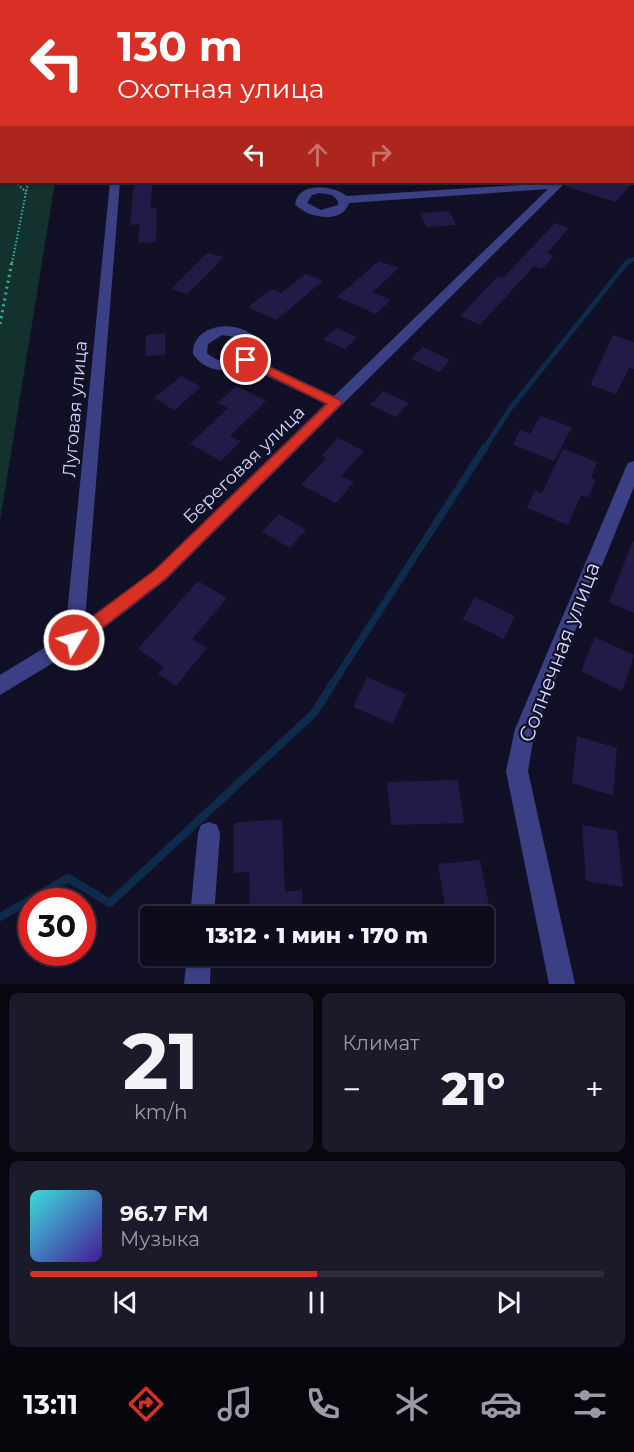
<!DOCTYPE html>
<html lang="ru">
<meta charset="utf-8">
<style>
body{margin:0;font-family:Montserrat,sans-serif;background:#1b1a2a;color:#f1f3f6;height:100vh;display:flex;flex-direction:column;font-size:22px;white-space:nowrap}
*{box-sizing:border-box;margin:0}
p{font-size:20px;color:#9a9ba4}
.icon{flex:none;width:33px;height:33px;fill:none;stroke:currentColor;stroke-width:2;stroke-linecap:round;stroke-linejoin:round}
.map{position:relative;height:984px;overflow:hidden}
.side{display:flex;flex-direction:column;gap:9px;padding:9px;background:#070710;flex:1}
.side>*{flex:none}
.banner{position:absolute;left:0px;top:0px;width:634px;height:183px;box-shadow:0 2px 4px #0004,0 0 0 2px #2d2c3b;background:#d93025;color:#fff;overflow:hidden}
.speed{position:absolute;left:18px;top:888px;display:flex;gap:12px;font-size:30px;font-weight:700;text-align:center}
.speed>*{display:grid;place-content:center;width:78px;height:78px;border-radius:50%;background:#0d0c1d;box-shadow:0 2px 4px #0004,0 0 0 2px #2d2c3b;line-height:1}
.speed .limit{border:9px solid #d22;background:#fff;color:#111}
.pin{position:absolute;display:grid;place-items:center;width:51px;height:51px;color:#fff;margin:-26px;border:3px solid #fff;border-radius:50%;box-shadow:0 2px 6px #0007}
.me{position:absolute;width:66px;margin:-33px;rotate:53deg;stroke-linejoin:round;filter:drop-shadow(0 0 4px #0008)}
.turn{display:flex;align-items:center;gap:21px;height:126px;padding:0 18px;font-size:27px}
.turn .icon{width:78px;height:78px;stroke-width:2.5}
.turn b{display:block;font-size:42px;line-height:51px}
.lanes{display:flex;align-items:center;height:57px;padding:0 18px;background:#0003;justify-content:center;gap:30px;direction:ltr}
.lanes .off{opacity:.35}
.big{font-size:45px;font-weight:800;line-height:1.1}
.side .widget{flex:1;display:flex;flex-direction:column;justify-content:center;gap:9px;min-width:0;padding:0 21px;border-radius:9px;background:#1b1a2a}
.side .dial{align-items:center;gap:0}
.dial b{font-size:78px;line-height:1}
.song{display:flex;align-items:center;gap:18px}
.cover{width:72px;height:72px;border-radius:9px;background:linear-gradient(135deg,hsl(180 70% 55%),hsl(260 70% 35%))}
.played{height:6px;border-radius:3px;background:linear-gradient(90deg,#d93025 50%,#2d2c3b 50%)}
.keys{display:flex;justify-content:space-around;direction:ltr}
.heat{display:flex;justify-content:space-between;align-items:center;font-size:33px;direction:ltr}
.side .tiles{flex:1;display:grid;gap:9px;grid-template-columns:1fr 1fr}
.widget:last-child{grid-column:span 2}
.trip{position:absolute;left:140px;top:906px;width:354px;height:60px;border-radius:6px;background:#0d0c1d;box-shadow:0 2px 4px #0004,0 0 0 2px #2d2c3b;font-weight:800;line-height:60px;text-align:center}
.dock{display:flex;height:96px;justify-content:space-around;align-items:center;background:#05050c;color:#9a9ba4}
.dock .icon{width:42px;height:42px}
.dock .active{color:#d93025}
.dock b{font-size:27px;color:#f1f3f6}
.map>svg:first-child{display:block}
.green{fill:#13312d}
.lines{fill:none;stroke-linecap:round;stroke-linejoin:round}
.stream-far3{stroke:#0f2b4b;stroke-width:4}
.stream-far2{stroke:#0f2b4b;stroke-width:5}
.stream-far1{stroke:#0f2b4b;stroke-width:7}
.stream{stroke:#0f2b4b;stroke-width:8}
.river{fill:#0f2b4b;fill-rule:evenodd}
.building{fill:#201c47}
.path-far1{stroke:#31b7a2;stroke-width:2;stroke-dasharray:1.5 2;stroke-linecap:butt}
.path{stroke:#31b7a2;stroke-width:3;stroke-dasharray:2 4;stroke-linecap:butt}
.street{fill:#3b4085;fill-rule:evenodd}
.route{fill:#d93025;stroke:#8d1f18;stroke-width:1.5}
.labels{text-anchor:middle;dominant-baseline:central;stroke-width:4.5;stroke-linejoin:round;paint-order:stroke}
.street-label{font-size:18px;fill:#d6d6fe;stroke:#111027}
.near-street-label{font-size:21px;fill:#d6d6fe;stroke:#111027}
</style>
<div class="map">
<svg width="634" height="984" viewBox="0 0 634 984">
<rect width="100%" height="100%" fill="#111027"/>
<!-- green -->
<path class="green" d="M0 0H84L2 2V182H55L0 521Z"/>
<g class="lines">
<!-- stream-far3 -->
<path class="stream-far3" d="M627 263 634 259"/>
<!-- stream-far2 -->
<path class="stream-far2" d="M484 449 510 409 628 261"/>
<!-- stream-far1 -->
<path class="stream-far1" d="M332 685 485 447"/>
<!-- stream -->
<path class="stream" d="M0 917 68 878 110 903 314 713 333 683"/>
<!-- river -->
<path class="river" d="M385 0H403L404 2H386Z
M633 56H634V68H633Z"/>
</g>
<!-- building -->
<path class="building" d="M134 182H152L151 209 157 208 156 242 138 243 140 224 130 225Z
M568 182H634L615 202 565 186Z
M449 211 456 225 426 227 420 213Z
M555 223 569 228 547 253 554 256 542 269 534 266 480 325 460 316 498 276 503 278Z
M207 253 224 257 187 294 171 289Z
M379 261 399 268 372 292 391 300 376 314 337 297Z
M306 274 323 281 276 320 248 307 271 289 281 293Z
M336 328 357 337 345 349 323 339Z
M165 333V355L145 356 146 335Z
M613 335 634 342V369L629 368 616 394 590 385Z
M423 347 450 360 439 372 411 359Z
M181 376 201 387 174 410 154 398Z
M236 386 266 401 230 436 241 441 221 461 190 444 228 408 218 403Z
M383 391 409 403 396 417 370 405Z
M540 416 572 427 554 461 513 445 520 430 530 434Z
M338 438 364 451 341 476 354 482 336 503 301 485 326 458 321 456Z
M563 449 597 462 591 478 596 480 588 498 581 495 568 525 527 508 535 490 542 493Z
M279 514 306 530 290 548 262 532Z
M633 541 634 542V613L609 602Z
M198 581 227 598 192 639 207 648 176 686 158 674 164 667 138 649Z
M475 597 515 616 504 639 463 619Z
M595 637 634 655 622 691 581 671Z
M367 677 406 694 393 724 353 707Z
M577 736 617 748 613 796 572 783Z
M458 780 464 823 391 825 387 782Z
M282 819 285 892 302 890 303 916H250L249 872 234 873V823Z
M582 825 617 831 623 887 586 881Z
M480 860 491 916H447L438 864Z"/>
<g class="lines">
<!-- path-far1 -->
<path class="path-far1" d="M25 0 27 2
M15 182 26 192
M12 263 28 182"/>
<!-- path -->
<path class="path" d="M0 324 12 261"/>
<!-- street -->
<path class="street" d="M128 0H136V2H128Z
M231 0H242L244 2H232Z
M110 182H120L85 621 154 570 325 404 246 366C227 374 205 372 193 354 192 320 249 317 261 347L255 359 334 396 548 189 349 203C342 225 307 218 295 204 299 181 333 185 347 196L566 182 166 580 81 646 0 695V675L65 635ZM319 193 332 195 338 201V205L321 210 307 203 312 195ZM222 335 240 338 247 347C240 364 219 365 207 353L208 344Z
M634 461V487L535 729 528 771 575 984H549L506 771 515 729 626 467 628 463Z
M209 822 217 825 220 833 214 916H190L198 833 201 825Z
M187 956H211L210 984H184Z"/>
</g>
<!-- route -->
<path class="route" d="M246 356 340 400 342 403 165 579 80 645 74 647 68 645 66 640 68 635 155 570 327 404 242 362V357Z"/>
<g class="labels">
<!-- street labels -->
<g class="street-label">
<text transform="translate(75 409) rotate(-85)">Луговая улица</text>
<text transform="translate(244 465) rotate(-44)">Береговая улица</text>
</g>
<!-- near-street labels -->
<g class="near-street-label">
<text transform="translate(559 652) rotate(-69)">Солнечная улица</text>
</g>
</g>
</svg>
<div class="speed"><div class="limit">30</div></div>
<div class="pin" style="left:246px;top:360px;background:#d93025"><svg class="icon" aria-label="arrive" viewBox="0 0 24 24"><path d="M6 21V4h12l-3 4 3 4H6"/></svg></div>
<svg class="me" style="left:74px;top:640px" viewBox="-20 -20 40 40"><circle r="17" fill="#d93025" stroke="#fff" stroke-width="3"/><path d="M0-11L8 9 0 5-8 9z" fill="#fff"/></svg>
<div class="trip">13:12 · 1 мин · 170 m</div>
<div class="banner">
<div class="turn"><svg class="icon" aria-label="left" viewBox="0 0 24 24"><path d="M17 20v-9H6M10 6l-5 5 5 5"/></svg><div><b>130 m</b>Охотная улица</div></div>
<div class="lanes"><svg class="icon" aria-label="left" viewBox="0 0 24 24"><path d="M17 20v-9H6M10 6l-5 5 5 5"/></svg><svg class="icon off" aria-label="ahead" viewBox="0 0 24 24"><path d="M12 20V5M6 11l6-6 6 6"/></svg><svg class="icon off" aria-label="right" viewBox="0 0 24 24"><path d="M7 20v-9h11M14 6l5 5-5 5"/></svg></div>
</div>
</div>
<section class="side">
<div class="tiles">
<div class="widget dial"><b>21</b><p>km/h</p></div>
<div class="widget"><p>Климат</p>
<div class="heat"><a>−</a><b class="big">21°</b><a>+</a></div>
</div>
<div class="widget">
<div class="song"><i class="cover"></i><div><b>96.7 FM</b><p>Музыка</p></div></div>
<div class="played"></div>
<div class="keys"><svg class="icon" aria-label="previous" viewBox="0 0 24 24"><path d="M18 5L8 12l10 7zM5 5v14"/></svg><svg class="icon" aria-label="pause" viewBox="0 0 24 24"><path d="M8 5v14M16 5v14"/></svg><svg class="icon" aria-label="next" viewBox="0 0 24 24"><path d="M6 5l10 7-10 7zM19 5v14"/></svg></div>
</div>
</div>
</section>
<nav class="dock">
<b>13:11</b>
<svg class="icon active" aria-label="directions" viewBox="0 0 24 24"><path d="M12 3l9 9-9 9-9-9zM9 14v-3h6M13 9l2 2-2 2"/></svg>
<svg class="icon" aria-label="music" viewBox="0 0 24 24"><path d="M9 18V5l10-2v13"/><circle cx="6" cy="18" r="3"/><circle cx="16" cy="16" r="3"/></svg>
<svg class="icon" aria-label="phone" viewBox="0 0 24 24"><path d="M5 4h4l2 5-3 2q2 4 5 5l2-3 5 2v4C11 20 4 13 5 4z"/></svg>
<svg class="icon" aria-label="climate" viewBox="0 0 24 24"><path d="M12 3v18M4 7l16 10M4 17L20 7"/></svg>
<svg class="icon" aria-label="car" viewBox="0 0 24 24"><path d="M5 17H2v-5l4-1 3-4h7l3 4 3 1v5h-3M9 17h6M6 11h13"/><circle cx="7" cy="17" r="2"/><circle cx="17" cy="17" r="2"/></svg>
<svg class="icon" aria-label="filters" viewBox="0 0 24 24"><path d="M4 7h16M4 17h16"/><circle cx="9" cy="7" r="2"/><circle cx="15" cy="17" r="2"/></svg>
</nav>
